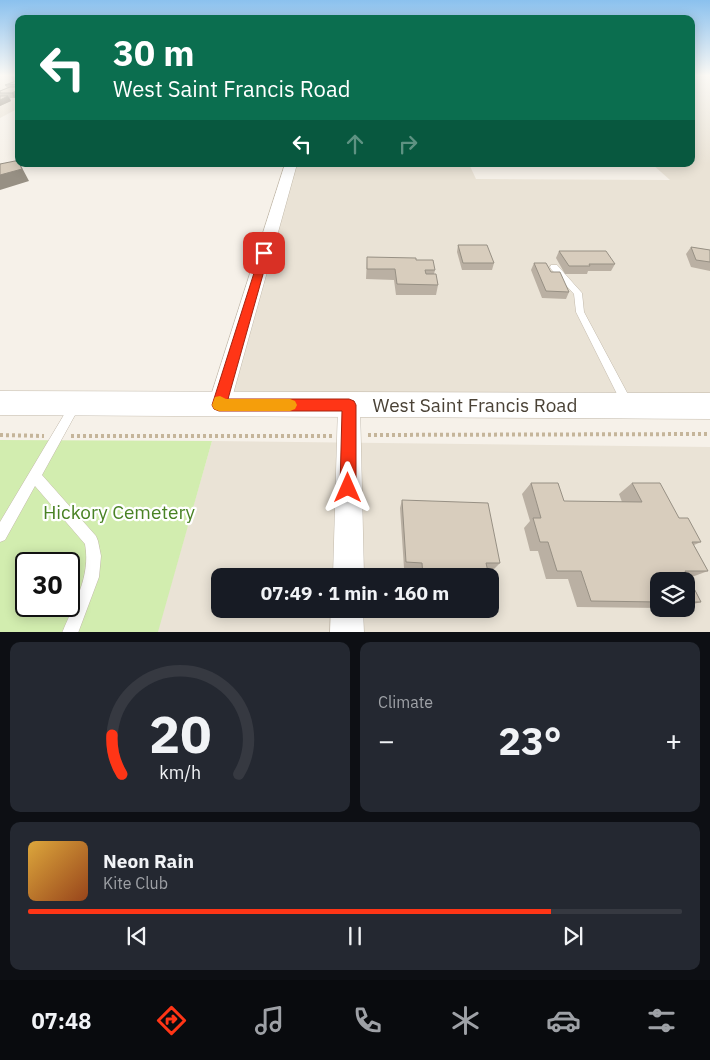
<!DOCTYPE html>
<meta charset="utf-8">
<style>
body{margin:0;font-family:"IBM Plex Sans",sans-serif;background:#242831;color:#f1f3f6;height:100vh;display:flex;flex-direction:column;font-size:19px;white-space:nowrap}
*{box-sizing:border-box;margin:0}
p{font-size:16px;color:#9ea1a6}
.icon{flex:none;width:28px;height:28px;fill:none;stroke:currentColor;stroke-width:2;stroke-linecap:round;stroke-linejoin:round}
.map{position:relative;height:632px;overflow:hidden}
.drawer{display:flex;flex-direction:column;gap:10px;padding:10px;background:#0d0f14;flex:1}
.drawer>*{flex:none}
.guide{position:absolute;left:15px;top:15px;width:680px;height:152px;border-radius:10px;box-shadow:0 2px 12px #0003;background:#0b6e4f;color:#fff;overflow:hidden}
.buttons{position:absolute;left:650px;top:572px;display:grid;gap:10px}
.buttons a{display:grid;place-items:center;width:45px;height:45px;border-radius:10px;background:#171b24;box-shadow:0 2px 12px #0003;font-size:25px}
.speed{position:absolute;left:15px;top:552px;display:flex;gap:10px;font-size:25px;font-weight:700;text-align:center}
.speed>*{display:grid;place-content:center;width:65px;height:65px;border-radius:50%;background:#171b24;box-shadow:0 2px 12px #0003;line-height:1}
.speed .limit{border:2px solid #111;border-radius:8px;background:#fff;color:#111}
.pin{position:absolute;display:grid;place-items:center;width:42px;height:42px;color:#fff;margin:-21px;border-radius:10px;box-shadow:0 2px 8px #0006}
.me{position:absolute;width:55px;margin:-28px;rotate:0deg;stroke-linejoin:round;filter:drop-shadow(0 0 4px #0008)}
.turn{display:flex;align-items:center;gap:18px;height:105px;padding:0 15px;font-size:22px}
.turn .icon{width:65px;height:65px;stroke-width:2.5}
.turn b{display:block;font-size:35px;line-height:42px}
.lanes{display:flex;align-items:center;height:48px;padding:0 15px;background:#0003;justify-content:center;gap:25px;direction:ltr}
.lanes .off{opacity:.35}
.big{font-size:38px;font-weight:700;line-height:1.1}
.drawer .tile{flex:1;display:flex;flex-direction:column;justify-content:center;gap:8px;min-width:0;padding:0 18px;border-radius:10px;background:#242831}
.drawer .dial{align-items:center;gap:0}
.dial svg{height:130px;overflow:visible;fill:none;stroke:#363941;stroke-width:7;stroke-linecap:round;text-anchor:middle}
.dial text{fill:#f1f3f6;stroke:none}
.song{display:flex;align-items:center;gap:15px}
.cover{width:60px;height:60px;border-radius:8px;background:linear-gradient(135deg,hsl(40 70% 55%),hsl(20 70% 35%))}
.played{height:5px;border-radius:2px;background:linear-gradient(90deg,#ff3516 80%,#363941 80%)}
.keys{display:flex;justify-content:space-around;direction:ltr}
.heat{display:flex;justify-content:space-between;align-items:center;font-size:28px;direction:ltr}
.drawer .tiles{flex:1;display:grid;gap:10px;grid-template-columns:1fr 1fr}
.tile:last-child{grid-column:span 2}
.trip{position:absolute;left:211px;top:568px;width:288px;height:50px;border-radius:10px;background:#171b24;box-shadow:0 2px 12px #0003;font-weight:700;line-height:50px;text-align:center}
.tab-bar{display:flex;height:80px;justify-content:space-around;align-items:center;background:#090b0e;color:#9ea1a6}
.tab-bar .icon{width:35px;height:35px}
.tab-bar .on{color:#ff3516}
.tab-bar b{font-size:22px;color:#f1f3f6}
.map>svg:first-child{display:block}
.residential{fill:#eae3d6;fill-rule:evenodd}
.green{fill:#d2edaf;fill-rule:evenodd}
.lines{fill:none;stroke-linecap:round;stroke-linejoin:round}
.service-casing{stroke:#c2b9aa;stroke-width:1}
.minor-casing{stroke:#c2b9aa;stroke-width:1}
.tertiary-casing{stroke:#c2b9aa;stroke-width:1}
.path{stroke:#c5b59a;stroke-width:4;stroke-dasharray:3 3;stroke-linecap:butt}
.service{fill:#fff;fill-rule:evenodd}
.minor{fill:#fff;fill-rule:evenodd}
.tertiary{fill:#fff;fill-rule:evenodd}
.wall{fill:#bab0a3}
.shaded-wall{fill:#979084}
.building{fill:#d8cdbd;stroke:#979084}
.route{fill:#ff3516;stroke:#a6220e}
.slow{fill:#f59e0b}
.labels{text-anchor:middle;dominant-baseline:central;stroke-width:4.5;stroke-linejoin:round;paint-order:stroke}
.near-street-label{font-size:19px;fill:#4a4236;stroke:#fff}
.near-park-label{font-size:19px;fill:#498224;stroke:#fff}
</style>
<div class="map">
<svg width="710" height="633" viewBox="0 0 710 633">
<rect width="100%" height="100%" fill="#f6f1e9"/>
<!-- residential -->
<path class="residential" d="M0 75H19V108L0 118Z
M691 76H710V400L228 399 294 164H469L476 179 670 180 652 164H691Z
M212 441 710 447V632L157 633ZM220 576H490V609H220ZM659 581H686V609H659Z"/>
<!-- green -->
<path class="green" d="M0 440 212 441 158 632 0 633ZM26 564H69V606H26Z"/>
<g class="lines">
<defs>
<path id="service" d="M551 265H557L582 293 584 312 631 400 632 403 631 406 627 408 623 406 576 312 574 294 551 269 550 267Z
M75 401 79 403 80 406 42 475 96 536 98 541 101 556 99 577 78 633H62C74 604 91 576 85 544L35 486 5 540 0 542V522L71 403Z"/>
<path id="minor" d="M285 164H297L230 405 227 412 219 415 211 412 208 405Z
M349 395 357 398 360 405 364 576H333L338 405 341 398Z
M331 609H363L364 633H330Z"/>
<path id="tertiary" d="M0 391 710 393V419L0 415Z"/>
</defs>
<!-- service casing -->
<use href="#service" class="service-casing"/>
<!-- minor casing -->
<use href="#minor" class="minor-casing"/>
<!-- tertiary casing -->
<use href="#tertiary" class="tertiary-casing"/>
<!-- path -->
<path class="path" d="M0 435 44 436
M368 435 710 434
M71 436H332"/>
<!-- service -->
<use href="#service" class="service"/>
<!-- minor -->
<use href="#minor" class="minor"/>
<!-- tertiary -->
<use href="#tertiary" class="tertiary"/>
</g>
<!-- wall -->
<path class="wall" d="M19 75V96L14 98H10L11 101 0 106V91L7 88 5 85 14 82 11 77Z
M382 164H409L408 167 382 166Z
M458 245 494 263 492 270H462L457 252Z
M691 247 710 250V271L691 267 686 254Z
M559 251 615 264 611 271H588L587 274H565L556 258Z
M367 257 416 260 435 270 434 274 438 285 436 295H396L394 280 366 279Z
M534 263 551 272 569 292 566 299 542 298 531 270Z
M531 483 564 501 622 502 619 494 632 483 679 518 701 542 694 545 708 571 689 578 701 602 686 606V581H659V608L577 607 568 579H546L538 551H530L524 528 530 521 522 494Z
M402 500 500 563 494 569H488L489 576H420L419 569 404 568 400 508Z"/>
<!-- shaded-wall -->
<path class="shaded-wall" d="M19 89V96L14 98 12 93Z
M8 96 11 101 0 106V100Z
M20 164 29 181 0 190V175Z"/>
<!-- building -->
<path class="building" d="M14 75H19V77H11Z
M19 80V84L5 85Z
M10 87H19V89L12 93H0V91Z
M0 96H8L0 100Z
M15 161H18L22 169 0 175V164Z
M458 245H487L494 263H463Z
M691 247 710 250V262L696 260Z
M559 251H606L615 264H589L590 266H569Z
M367 257 416 258V260H433L435 270H425L426 274H436L438 285 397 284 395 269H367Z
M534 263H546L551 272H560L569 292 546 291Z
M531 483H558L564 501 642 502 632 483H660L679 518H688L701 542H692L708 571H685L701 602H686V581H659V602L591 601 581 571H557L548 542H540L533 518H541Z
M402 500 488 503 500 563H486L489 576H423L422 563 406 562Z
M490 583 493 603 490 602Z"/>
<!-- sky -->
<linearGradient id="sky" x2="0" y2="1"><stop stop-color="#8bc1ee"/><stop offset="0.46" stop-color="#fbf9f5"/><stop offset="1" stop-color="#fbf9f5" stop-opacity="0"/></linearGradient>
<rect width="710" height="164" fill="url(#sky)"/>
<!-- route -->
<path class="route" d="M261 251H264L269 253 228 399H349L354 401 356 405V488L354 494 348 496 342 494 340 488 342 411H219L214 409 212 405Z"/>
<!-- slow -->
<path class="slow" d="M220 396 226 399H290L295 401 297 405 295 409 290 411H219L214 409 212 405 215 397Z"/>
<g class="labels">
<!-- near-street labels -->
<g class="near-street-label">
<text x="475" y="405">West Saint Francis Road</text>
</g>
<!-- near-park labels -->
<g class="near-park-label">
<text x="119" y="512">Hickory Cemetery</text>
</g>
</g>
</svg>
<div class="buttons">
<a><svg class="icon" aria-label="layers" viewBox="0 0 24 24"><path d="M12 4l9 5-9 5-9-5zM3 14l9 5 9-5"/></svg></a>
</div>
<div class="speed"><div class="limit">30</div></div>
<div class="pin" style="left:264px;top:253px;background:#d93025"><svg class="icon" aria-label="arrive" viewBox="0 0 24 24"><path d="M6 21V4h12l-3 4 3 4H6"/></svg></div>
<svg class="me" style="left:348px;top:488px" viewBox="-20 -20 40 40"><path d="M0-17L14 15 0 8-14 15z" fill="#ff3516" stroke="#fff" stroke-width="4"/></svg>
<div class="trip">07:49 · 1 min · 160 m</div>
<div class="guide">
<div class="turn"><svg class="icon" aria-label="left" viewBox="0 0 24 24"><path d="M17 20v-9H6M10 6l-5 5 5 5"/></svg><div><b>30 m</b>West Saint Francis Road</div></div>
<div class="lanes"><svg class="icon" aria-label="left" viewBox="0 0 24 24"><path d="M17 20v-9H6M10 6l-5 5 5 5"/></svg><svg class="icon off" aria-label="ahead" viewBox="0 0 24 24"><path d="M12 20V5M6 11l6-6 6 6"/></svg><svg class="icon off" aria-label="right" viewBox="0 0 24 24"><path d="M7 20v-9h11M14 6l5 5-5 5"/></svg></div>
</div>
</div>
<section class="drawer">
<div class="tiles">
<div class="tile dial"><svg viewBox="0 0 100 80">
<path d="M14 69A42 42 0 1 1 86 69"/>
<path d="M14 69A42 42 0 0 1 8 45" stroke="#ff3516"/>
<text x="50" y="56" font-size="32" font-weight="700">20</text>
<text x="50" y="72" font-size="11">km/h</text>
</svg></div>
<div class="tile"><p>Climate</p>
<div class="heat"><a>−</a><b class="big">23°</b><a>+</a></div>
</div>
<div class="tile">
<div class="song"><i class="cover"></i><div><b>Neon Rain</b><p>Kite Club</p></div></div>
<div class="played"></div>
<div class="keys"><svg class="icon" aria-label="previous" viewBox="0 0 24 24"><path d="M18 5L8 12l10 7zM5 5v14"/></svg><svg class="icon" aria-label="pause" viewBox="0 0 24 24"><path d="M8 5v14M16 5v14"/></svg><svg class="icon" aria-label="next" viewBox="0 0 24 24"><path d="M6 5l10 7-10 7zM19 5v14"/></svg></div>
</div>
</div>
</section>
<nav class="tab-bar">
<b>07:48</b>
<svg class="icon on" aria-label="directions" viewBox="0 0 24 24"><path d="M12 3l9 9-9 9-9-9zM9 14v-3h6M13 9l2 2-2 2"/></svg>
<svg class="icon" aria-label="music" viewBox="0 0 24 24"><path d="M9 18V5l10-2v13"/><circle cx="6" cy="18" r="3"/><circle cx="16" cy="16" r="3"/></svg>
<svg class="icon" aria-label="phone" viewBox="0 0 24 24"><path d="M5 4h4l2 5-3 2q2 4 5 5l2-3 5 2v4C11 20 4 13 5 4z"/></svg>
<svg class="icon" aria-label="climate" viewBox="0 0 24 24"><path d="M12 3v18M4 7l16 10M4 17L20 7"/></svg>
<svg class="icon" aria-label="car" viewBox="0 0 24 24"><path d="M5 17H2v-5l4-1 3-4h7l3 4 3 1v5h-3M9 17h6M6 11h13"/><circle cx="7" cy="17" r="2"/><circle cx="17" cy="17" r="2"/></svg>
<svg class="icon" aria-label="filters" viewBox="0 0 24 24"><path d="M4 7h16M4 17h16"/><circle cx="9" cy="7" r="2"/><circle cx="15" cy="17" r="2"/></svg>
</nav>
